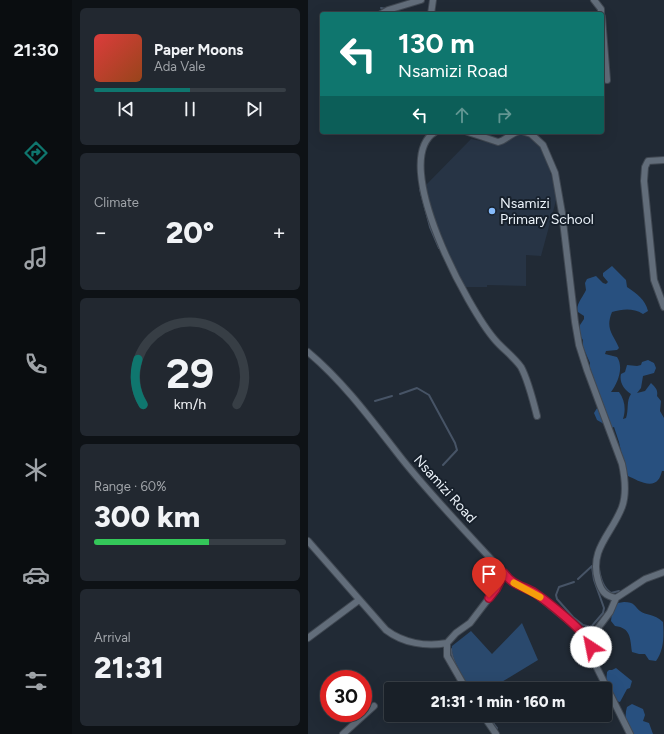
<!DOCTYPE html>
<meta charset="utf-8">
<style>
body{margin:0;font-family:Figtree,sans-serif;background:#222830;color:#f1f3f6;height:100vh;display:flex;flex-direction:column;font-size:15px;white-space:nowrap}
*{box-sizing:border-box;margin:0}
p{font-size:13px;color:#9fa3a8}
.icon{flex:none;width:22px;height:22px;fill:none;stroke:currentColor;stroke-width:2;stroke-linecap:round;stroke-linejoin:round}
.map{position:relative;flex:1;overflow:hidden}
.side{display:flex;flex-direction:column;gap:8px;padding:8px;background:#0e1216;width:236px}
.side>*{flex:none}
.top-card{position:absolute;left:12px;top:12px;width:284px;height:122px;border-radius:4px;box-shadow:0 4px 16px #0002,0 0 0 1px #373e45;background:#0f766e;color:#fff;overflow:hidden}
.speed{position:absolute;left:12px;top:670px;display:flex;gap:8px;font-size:20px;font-weight:700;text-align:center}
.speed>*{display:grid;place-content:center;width:52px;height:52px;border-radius:50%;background:#192028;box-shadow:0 4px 16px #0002,0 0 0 1px #373e45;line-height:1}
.speed .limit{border:6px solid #d22;background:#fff;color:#111}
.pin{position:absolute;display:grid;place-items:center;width:34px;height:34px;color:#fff;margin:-41px -17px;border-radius:50% 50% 50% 0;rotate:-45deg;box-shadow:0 0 4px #0007}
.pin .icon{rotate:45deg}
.me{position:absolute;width:44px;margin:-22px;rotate:326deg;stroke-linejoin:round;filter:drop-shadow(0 0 3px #0008)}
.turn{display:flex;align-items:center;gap:14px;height:84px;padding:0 12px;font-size:18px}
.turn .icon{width:52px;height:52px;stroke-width:2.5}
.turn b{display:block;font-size:28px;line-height:34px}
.lanes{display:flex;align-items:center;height:38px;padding:0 12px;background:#0003;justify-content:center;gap:20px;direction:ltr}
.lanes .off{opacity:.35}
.big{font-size:30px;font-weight:800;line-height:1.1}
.side .card{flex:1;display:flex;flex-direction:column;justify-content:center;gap:6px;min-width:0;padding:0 14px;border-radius:6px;background:#222830}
.side .dial{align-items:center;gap:0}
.dial svg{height:104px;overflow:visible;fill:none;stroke:#373e45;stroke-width:7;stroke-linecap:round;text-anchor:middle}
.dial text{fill:#f1f3f6;stroke:none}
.song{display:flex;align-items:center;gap:12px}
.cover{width:48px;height:48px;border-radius:6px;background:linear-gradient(135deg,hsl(0 70% 55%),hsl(20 70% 35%))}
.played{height:4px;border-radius:2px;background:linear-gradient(90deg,#0f766e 50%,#373e45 50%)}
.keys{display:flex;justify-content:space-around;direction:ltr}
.heat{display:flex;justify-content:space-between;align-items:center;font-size:22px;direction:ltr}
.charge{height:6px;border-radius:3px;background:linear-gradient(90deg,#34c759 60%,#373e45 0)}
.trip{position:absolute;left:76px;top:682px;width:228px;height:40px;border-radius:4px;background:#192028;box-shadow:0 4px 16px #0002,0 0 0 1px #373e45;font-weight:800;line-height:40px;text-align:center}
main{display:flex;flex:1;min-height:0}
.tabs{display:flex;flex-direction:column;width:72px;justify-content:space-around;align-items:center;background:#0a0d10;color:#9fa3a8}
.tabs .icon{width:28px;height:28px}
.tabs .selected{color:#0f766e}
.tabs b{font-size:18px;color:#f1f3f6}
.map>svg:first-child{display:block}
.built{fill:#273445}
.green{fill:#2a496d}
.forest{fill:#28507f}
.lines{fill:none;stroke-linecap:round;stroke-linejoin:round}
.stream{stroke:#475466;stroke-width:2}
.minor-casing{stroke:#404852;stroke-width:8}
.minor{stroke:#626d7a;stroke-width:6}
.route-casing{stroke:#92132f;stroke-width:10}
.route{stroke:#e11d48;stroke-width:7}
.slow{stroke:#f59e0b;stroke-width:7}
.poi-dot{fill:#86bbfb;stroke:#17202b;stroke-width:1.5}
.labels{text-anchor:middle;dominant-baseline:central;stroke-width:4;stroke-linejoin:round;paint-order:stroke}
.poi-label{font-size:14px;fill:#ecf3fa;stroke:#17202b;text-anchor:start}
.street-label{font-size:14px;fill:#ecf3fa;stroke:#17202b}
</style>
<main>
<nav class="tabs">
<b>21:30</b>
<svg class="icon selected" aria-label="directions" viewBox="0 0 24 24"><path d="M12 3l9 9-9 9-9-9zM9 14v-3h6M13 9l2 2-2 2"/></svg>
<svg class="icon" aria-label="music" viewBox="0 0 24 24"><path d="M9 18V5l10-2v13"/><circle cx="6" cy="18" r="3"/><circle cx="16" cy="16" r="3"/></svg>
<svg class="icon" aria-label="phone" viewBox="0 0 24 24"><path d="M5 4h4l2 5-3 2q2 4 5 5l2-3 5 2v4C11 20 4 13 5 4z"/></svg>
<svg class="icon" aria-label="climate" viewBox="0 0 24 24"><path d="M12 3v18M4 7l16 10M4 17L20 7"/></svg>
<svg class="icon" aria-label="car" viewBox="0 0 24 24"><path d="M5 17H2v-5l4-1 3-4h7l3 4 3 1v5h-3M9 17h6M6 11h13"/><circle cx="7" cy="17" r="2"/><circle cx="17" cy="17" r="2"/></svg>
<svg class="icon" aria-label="filters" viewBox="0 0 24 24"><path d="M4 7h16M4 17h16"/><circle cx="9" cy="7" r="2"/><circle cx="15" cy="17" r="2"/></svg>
</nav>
<section class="side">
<div class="card">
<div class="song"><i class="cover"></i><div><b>Paper Moons</b><p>Ada Vale</p></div></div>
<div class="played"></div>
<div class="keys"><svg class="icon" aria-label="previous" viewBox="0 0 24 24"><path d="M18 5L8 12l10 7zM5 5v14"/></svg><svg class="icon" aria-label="pause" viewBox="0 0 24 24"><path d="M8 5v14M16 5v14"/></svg><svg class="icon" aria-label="next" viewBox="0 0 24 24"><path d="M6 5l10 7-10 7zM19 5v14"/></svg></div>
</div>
<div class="card"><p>Climate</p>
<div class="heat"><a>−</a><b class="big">20°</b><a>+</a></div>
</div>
<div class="card dial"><svg viewBox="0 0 100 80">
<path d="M14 69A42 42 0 1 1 86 69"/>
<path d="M14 69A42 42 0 0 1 10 34" stroke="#0f766e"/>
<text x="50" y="56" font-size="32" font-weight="700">29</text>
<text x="50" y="72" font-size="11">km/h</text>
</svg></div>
<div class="card"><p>Range · 60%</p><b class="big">300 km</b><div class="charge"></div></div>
<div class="card"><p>Arrival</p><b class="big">21:31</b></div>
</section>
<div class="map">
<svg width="356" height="734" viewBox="0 0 356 734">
<rect width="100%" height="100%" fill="#212a35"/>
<!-- built -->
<path class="built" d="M216 134 221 135 232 146 239 160 249 197 233 256 218 255V286L179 285V287H156L137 245 125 215 118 185 163 139 189 144 196 143 208 135Z"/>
<!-- green -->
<path class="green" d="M214 623 230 660 182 689H163C157 680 142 657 144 646L163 631 184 654Z"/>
<!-- forest -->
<path class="forest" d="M304 266 318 280 319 287C329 294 337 299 340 311L335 314C325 308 315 309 304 312 297 329 305 334 311 348L309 350 298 351 297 354 309 357C316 367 310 383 303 392H311C317 400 318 410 315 419L318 418C321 410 318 401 323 394 316 390 311 382 313 374L317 372 319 365 329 366 333 365 334 362 340 360 346 363 348 368 346 373 335 376 333 388 329 393 337 391 343 383C348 388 350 390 349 396L353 401 352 411 356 418V471H354C353 474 352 478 350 480 343 489 327 479 320 476L313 455V451L311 442 306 427 303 428 289 420 286 413 294 400 287 388V381L284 378 281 369 282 363 275 347V340L271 334 272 325 276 319V316L270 312C267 305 275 297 278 290L277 283 279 279 288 276 295 283 298 284 300 282 295 276V273Z
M316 602C327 602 326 606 332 611 338 616 346 613 355 622 356 636 356 650 348 661L341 660 337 654H331L324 652C322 638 323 628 307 626L303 621 304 612 310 603Z
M308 668 324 681 322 688 319 689 312 702 308 701 306 699 300 698 297 695 299 672 301 670H304Z
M324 704 335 709 337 715 335 721 341 723 345 734H325C318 727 316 716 319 707Z"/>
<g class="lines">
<!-- stream -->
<path class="stream" d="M73 8 79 9
M112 189 122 227 131 248
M92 394 109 388 121 395 147 443 149 450 135 465
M67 401 84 396
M291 570C293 579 295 588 303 593L311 591
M266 582 251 587 248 595 249 599 265 617 275 625 283 627 295 613 296 608 286 580 284 566 270 579
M143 649C144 661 155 679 162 689
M179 715 189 728"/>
<defs>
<path id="minor" d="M286 0 293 9V14
M73 14 80 10 113 0
M123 14 125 0
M294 17 299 80
M127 132C80 161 161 311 188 341 196 350 206 357 213 367 219 378 226 404 229 416
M160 132 190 142C197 141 202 134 209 132
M217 132 223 134 235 145 247 173 254 213 267 322 271 345 279 370 314 464C317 478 319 493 314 507 304 534 281 549 290 580 293 591 297 596 308 598
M356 160 340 161 337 167 336 181 346 280 356 307
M0 352C36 382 65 422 94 459 126 499 162 536 196 573L188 589 162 623 148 633 139 643
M0 541 78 630C95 643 118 647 139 643
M196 573 201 580 227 593 234 599 274 632 281 640 288 666 322 734
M0 638 51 600
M281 640 302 612 308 598 337 579 356 572
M139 643V656L158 689
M175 715 188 734
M35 734 66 706"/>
</defs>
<!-- minor casing -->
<use href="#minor" class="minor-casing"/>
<!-- minor -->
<use href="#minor" class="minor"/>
</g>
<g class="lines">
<defs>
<path id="route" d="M181 598 188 589 196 573C204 585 215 586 227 593 240 602 270 626 279 639 281 641 282 644 283 647"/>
</defs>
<!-- route casing -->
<use href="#route" class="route-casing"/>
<!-- route -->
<use href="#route" class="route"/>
<!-- slow -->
<path class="slow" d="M206 583 232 597"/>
</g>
<!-- markers -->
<circle class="poi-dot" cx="184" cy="211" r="4"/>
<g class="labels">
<!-- poi labels -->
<g class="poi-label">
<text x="192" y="203">Nsamizi<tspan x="192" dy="16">Primary School</tspan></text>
</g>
<!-- street labels -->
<g class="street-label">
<text transform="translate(137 489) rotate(48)">Nsamizi Road</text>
</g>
</g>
</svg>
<div class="speed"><div class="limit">30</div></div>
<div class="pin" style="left:181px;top:598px;background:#d93025"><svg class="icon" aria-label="arrive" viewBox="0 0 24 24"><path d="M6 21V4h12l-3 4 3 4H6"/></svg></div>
<svg class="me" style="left:283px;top:647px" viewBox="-20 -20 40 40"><circle r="19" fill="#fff"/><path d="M0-13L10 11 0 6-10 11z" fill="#e11d48"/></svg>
<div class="trip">21:31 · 1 min · 160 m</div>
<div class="top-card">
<div class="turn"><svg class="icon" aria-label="left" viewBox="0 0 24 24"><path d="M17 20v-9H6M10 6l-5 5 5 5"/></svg><div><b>130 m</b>Nsamizi Road</div></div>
<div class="lanes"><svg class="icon" aria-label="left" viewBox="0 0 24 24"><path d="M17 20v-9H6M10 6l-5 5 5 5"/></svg><svg class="icon off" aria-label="ahead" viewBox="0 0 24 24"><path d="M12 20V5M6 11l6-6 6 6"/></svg><svg class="icon off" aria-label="right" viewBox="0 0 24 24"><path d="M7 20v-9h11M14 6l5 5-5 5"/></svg></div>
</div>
</div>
</main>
